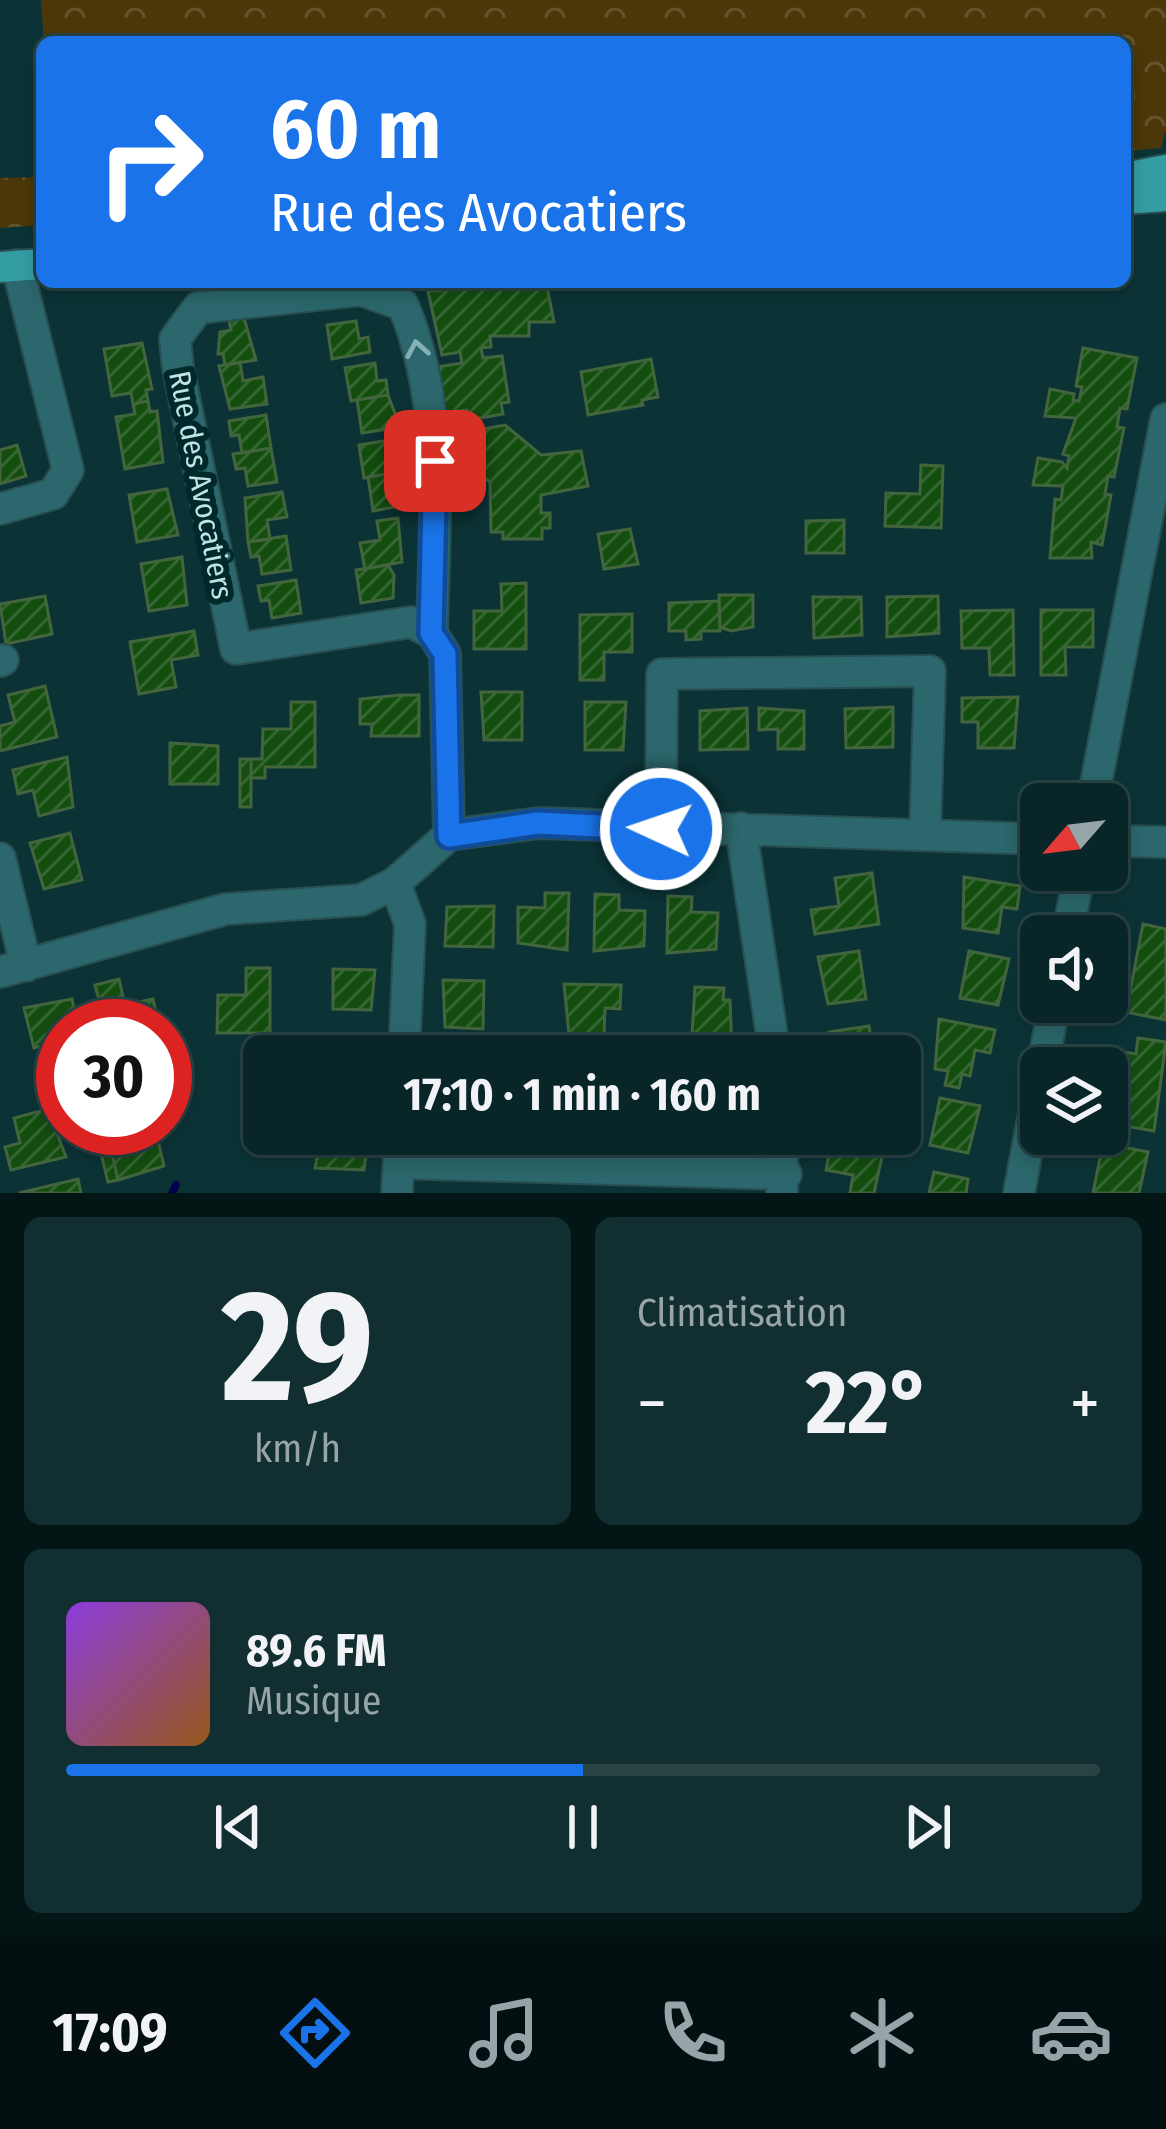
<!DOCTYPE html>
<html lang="fr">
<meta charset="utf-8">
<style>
body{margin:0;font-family:"Fira Sans Condensed",sans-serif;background:#112e30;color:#f1f3f6;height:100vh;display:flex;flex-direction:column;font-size:45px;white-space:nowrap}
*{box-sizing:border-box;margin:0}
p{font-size:39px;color:#98a5a8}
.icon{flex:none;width:66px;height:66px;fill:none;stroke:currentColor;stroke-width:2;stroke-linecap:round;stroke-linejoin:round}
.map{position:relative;height:1193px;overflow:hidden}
.details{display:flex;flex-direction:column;gap:24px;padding:24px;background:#041516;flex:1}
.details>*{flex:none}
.guide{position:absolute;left:36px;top:36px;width:1095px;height:252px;border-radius:18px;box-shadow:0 6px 18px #0003,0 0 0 3px #294345;background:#1a73e8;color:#fff;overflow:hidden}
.needle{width:78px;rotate:242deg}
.controls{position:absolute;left:1020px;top:783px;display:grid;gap:24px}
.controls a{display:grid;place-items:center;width:108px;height:108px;border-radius:18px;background:#082628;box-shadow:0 6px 18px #0003,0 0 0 3px #294345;font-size:60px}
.speed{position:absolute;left:36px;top:999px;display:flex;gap:24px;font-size:60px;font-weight:700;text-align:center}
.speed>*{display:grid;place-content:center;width:156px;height:156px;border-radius:50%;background:#082628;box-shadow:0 6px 18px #0003,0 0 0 3px #294345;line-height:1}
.speed .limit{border:18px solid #d22;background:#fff;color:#111}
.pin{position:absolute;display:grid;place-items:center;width:102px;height:102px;color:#fff;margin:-51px;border-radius:24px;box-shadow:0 6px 18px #0006}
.me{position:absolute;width:132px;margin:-66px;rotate:273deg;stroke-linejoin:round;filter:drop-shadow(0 0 9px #0008)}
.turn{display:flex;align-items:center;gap:42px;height:252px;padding:0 36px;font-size:54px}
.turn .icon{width:156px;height:156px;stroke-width:2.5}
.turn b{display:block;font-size:84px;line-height:102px}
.big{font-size:90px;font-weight:700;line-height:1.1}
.details .tile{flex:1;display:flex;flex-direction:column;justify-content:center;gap:18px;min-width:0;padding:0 42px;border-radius:18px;background:#112e30}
.details .dial{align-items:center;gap:0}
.dial b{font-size:156px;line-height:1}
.song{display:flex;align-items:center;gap:36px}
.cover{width:144px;height:144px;border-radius:18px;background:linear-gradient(135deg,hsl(270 70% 55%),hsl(30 70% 35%))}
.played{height:12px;border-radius:6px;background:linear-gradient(90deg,#1a73e8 50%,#294345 50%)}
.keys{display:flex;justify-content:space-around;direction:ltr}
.heat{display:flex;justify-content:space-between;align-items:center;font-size:66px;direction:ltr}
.details .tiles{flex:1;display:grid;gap:24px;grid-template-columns:1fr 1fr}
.tile:last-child{grid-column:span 2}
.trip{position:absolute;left:243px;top:1035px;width:678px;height:120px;border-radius:18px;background:#082628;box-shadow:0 6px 18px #0003,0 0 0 3px #294345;font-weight:700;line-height:120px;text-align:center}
.tab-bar{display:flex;height:192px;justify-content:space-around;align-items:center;background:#030f10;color:#98a5a8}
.tab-bar .icon{width:84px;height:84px}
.tab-bar .selected{color:#1a73e8}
.tab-bar b{font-size:54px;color:#f1f3f6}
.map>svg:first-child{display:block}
.forest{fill:url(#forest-crowns)}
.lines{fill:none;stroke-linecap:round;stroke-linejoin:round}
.stream{stroke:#00004e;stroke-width:8}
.building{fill:url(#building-hatch);stroke:#42653e;stroke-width:3}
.minor-casing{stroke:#284f52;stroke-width:34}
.major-casing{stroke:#284f52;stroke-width:34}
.minor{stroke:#2b676c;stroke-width:30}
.major{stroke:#349da4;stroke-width:30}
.oneway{stroke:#85b1b5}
.route-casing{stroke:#114b97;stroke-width:30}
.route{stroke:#1a73e8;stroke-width:21}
.labels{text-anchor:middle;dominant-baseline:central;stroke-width:12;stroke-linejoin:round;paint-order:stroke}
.street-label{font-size:30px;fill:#c1e3e6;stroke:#00292c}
</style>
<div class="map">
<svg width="1166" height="1193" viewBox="0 0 1166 1193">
<defs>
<pattern id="forest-crowns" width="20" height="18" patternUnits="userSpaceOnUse" patternTransform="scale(3)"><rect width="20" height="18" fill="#4c3709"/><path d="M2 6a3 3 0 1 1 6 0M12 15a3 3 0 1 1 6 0" fill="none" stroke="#64542d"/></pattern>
<pattern id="building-hatch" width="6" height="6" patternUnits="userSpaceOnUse" patternTransform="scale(3)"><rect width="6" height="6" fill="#144e0f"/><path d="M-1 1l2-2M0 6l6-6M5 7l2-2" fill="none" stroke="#346732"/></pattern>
</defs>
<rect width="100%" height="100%" fill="#0b3336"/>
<!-- forest -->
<path class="forest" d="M41 0H1166V128L1161 148 1125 151V42H44Z
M42 177V225L0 228V178Z"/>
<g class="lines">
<!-- stream -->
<path class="stream" d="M172 1193 176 1185"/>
</g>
<!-- building -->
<path class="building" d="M546 282 554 322H529V336H490L491 347 481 348 483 358 502 356 509 402 501 403 503 414 469 420 467 410 445 413 437 367 462 363 460 352 442 355 428 291Z
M244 318 256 360 225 365 223 354H218L220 332 231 330 229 321Z
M356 321 359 339 368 337 370 352 332 359 327 325Z
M142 343 152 389 146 390 148 401 133 404 131 393 112 396 104 349Z
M1083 348 1137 358 1127 409 1120 408 1117 427 1124 428 1114 477 1108 476 1105 494 1111 495 1102 545 1091 542 1092 558H1050L1055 499 1061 500 1063 486 1033 485 1038 458 1062 462 1067 468 1069 456 1063 454 1076 418 1045 416 1050 389 1074 394 1073 400 1079 401 1082 387 1076 386Z
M651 359 658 397 642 400 643 405 588 415 581 372Z
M240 362 243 381 263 377 267 404 230 409 219 366Z
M375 363 377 381 386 380 388 395 351 401 345 368Z
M388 395 396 416 392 417 394 428 362 433 357 400Z
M148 401 150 412 157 411 163 462 125 469 116 417 135 414 133 404Z
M266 415 271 448 242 453 239 435 231 436 229 421Z
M505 425 541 455 581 451 588 486 541 495V513H550V528H542V539H503V532H491L490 482 470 466 474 461 467 455 483 437 482 429Z
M396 439 398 454 390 455 393 473 364 478 359 445Z
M17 445 26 476 0 484V450Z
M271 448 277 482 248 486 245 468 236 469 233 454Z
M921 465 943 466 941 528 885 526 886 493 920 494Z
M399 472 406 483 405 505 373 511 368 477Z
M167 489 178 535 137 542 129 495Z
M282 492 287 517 267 520 270 539 248 542 245 498Z
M398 518 402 562 365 569 360 543 380 540 377 521Z
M844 520V553H806V521Z
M630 529 638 564 604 569 598 534Z
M286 536 291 570 262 574 259 556 251 557 248 542Z
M182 557 187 605 149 611 141 564Z
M388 565 394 575 393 598 361 603 356 570Z
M296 580 301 613 272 618 269 600 261 601 258 586Z
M526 583V649H474V611H502L501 584Z
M719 595H753V627L731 631 720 627Z
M45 596 52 634 6 644 0 604Z
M938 596 939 633 887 637V597Z
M813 597H861L862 635 814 638Z
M719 601 720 631H701V639L686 640V631H669V603Z
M1013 610 1014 675H990L989 648H962L961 611Z
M1041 610H1093V647H1065L1066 675H1041Z
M632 614V652H604V680H580V615Z
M194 631 198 655 171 660 176 687 139 694 130 642Z
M45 686 57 737 0 751V726L15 722 8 695Z
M481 692H522V740H484Z
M400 695H419V736H371L372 724H360V699Z
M1018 697 1014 748H978V722H962V698Z
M291 702H315V767H265V778H251V759H262L263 729H291Z
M585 702H626L623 750H585Z
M893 707V747L846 748 845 709Z
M747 708 748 749 700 750V711Z
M759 708 804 711V749H778V729L759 730Z
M170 743 218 746V784H170Z
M67 757 73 807 39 816 33 790 18 794 13 770Z
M240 759H251V807H240Z
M70 833 82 880 44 889 30 843Z
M872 873 879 924 815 934 811 910 839 906 835 878Z
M964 877 1020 886 1017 909 1002 907 998 933 963 928Z
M545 893H569L567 950 518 943V907L545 908Z
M595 894 619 895V910L645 911 644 946 594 951Z
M668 896 692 897 691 912 718 913 716 949 667 953Z
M494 906 493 947 445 946 447 907Z
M1143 924 1166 929V1020L1126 1012Z
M859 951 866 999 828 1004 818 957Z
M969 951 1009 959 998 1005 960 998Z
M246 968H270V1033H217L218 995H246Z
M333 969 375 970 371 1010 333 1009Z
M119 979 125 1005 153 999 159 1026H106L95 985Z
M443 980 484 981 483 1029 445 1027Z
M564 984 621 985 620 1009 605 1008 604 1035 569 1034Z
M695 987 724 988 723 1000H730L732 1052 691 1051Z
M72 999 78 1026H63V1040L34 1048 24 1008Z
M939 1019 995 1030 990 1053 975 1050 970 1076 962 1074 959 1088 945 1085 948 1071 935 1069Z
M869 1026 874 1056H835L829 1032Z
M1138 1038 1166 1042 1154 1131 1107 1123 1118 1051 1136 1054Z
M940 1098 980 1106 968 1153 930 1145Z
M48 1109 66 1157 11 1170 5 1147 20 1143 14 1118Z
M251 1111 264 1112V1134H295L294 1155 249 1149Z
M155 1128 164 1166 118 1180 109 1140Z
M348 1134H369L364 1170 315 1168 320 1141 347 1142Z
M685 1134H722V1145L684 1143Z
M833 1134 885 1143 874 1193H850L853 1175 826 1170Z
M109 1140 118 1180 108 1182 98 1142Z
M1103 1143 1148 1152 1139 1193H1093Z
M934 1172 968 1179 966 1193H929Z
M78 1179 81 1193H19Z"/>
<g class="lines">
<defs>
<path id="minor" d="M0 509 53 494 68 470 17 265
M432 633C434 525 446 407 403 305L361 290 198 308 175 339 178 368 236 649 411 622 432 633 445 654 449 835
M0 661 3 660
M1092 804 1166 419
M741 828 775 1056
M661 829 662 674 930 671 925 835
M1107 841 1166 842
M0 858 26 966
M395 883 410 924 404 1056
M1067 936 1080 870
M0 972 226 909 361 900 395 883 449 835 539 823 1041 839
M1042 1068 1055 1002
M399 1163 786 1174
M397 1193 400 1134
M782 1193V1134
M1019 1193 1041 1075"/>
<path id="major" d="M1125 178 1166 170
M1125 199 1166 196
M0 267 42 264"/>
</defs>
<!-- minor casing -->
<use href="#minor" class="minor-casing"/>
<!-- major casing -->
<use href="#major" class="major-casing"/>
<!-- minor -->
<use href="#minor" class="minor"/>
<!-- major -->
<use href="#major" class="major"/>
</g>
<!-- one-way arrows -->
<defs><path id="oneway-chevron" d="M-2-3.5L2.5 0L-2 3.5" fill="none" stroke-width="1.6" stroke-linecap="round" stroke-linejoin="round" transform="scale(3)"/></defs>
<use class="oneway" href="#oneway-chevron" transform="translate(417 349) rotate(-100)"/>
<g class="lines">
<defs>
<path id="route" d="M435 461 431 633 445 654 449 836 538 823 661 829"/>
</defs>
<!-- route casing -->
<use href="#route" class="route-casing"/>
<!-- route -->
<use href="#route" class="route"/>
</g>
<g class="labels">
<!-- street labels -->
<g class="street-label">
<text transform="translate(201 485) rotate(79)">Rue des Avocatiers</text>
</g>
</g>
</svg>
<div class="controls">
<a><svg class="needle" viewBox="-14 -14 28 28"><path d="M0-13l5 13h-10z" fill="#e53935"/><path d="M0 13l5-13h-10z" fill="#98a5a8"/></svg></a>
<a><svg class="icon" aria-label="sound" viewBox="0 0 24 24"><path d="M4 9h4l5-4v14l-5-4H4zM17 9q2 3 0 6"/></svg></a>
<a><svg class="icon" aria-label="layers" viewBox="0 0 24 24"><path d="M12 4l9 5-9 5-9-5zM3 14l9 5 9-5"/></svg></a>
</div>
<div class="speed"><div class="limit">30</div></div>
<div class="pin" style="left:435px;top:461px;background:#d93025"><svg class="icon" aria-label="arrive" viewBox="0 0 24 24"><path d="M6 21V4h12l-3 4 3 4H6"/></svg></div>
<svg class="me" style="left:661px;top:829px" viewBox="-20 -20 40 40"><circle r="17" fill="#1a73e8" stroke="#fff" stroke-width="3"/><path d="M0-11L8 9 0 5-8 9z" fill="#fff"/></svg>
<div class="trip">17:10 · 1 min · 160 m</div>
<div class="guide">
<div class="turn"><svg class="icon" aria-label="right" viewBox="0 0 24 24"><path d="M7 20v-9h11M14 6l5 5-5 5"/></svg><div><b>60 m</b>Rue des Avocatiers</div></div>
</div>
</div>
<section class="details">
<div class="tiles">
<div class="tile dial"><b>29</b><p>km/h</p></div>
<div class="tile"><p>Climatisation</p>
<div class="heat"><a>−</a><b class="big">22°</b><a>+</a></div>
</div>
<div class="tile">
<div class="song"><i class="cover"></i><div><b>89.6 FM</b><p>Musique</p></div></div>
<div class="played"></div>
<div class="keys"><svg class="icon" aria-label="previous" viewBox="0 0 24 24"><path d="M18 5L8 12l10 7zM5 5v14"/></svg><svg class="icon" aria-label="pause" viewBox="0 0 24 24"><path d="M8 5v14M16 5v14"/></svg><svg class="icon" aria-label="next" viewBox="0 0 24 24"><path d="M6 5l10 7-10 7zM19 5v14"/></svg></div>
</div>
</div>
</section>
<nav class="tab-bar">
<b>17:09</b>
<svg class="icon selected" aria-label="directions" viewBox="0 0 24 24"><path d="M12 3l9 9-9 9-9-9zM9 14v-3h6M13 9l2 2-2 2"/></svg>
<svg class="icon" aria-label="music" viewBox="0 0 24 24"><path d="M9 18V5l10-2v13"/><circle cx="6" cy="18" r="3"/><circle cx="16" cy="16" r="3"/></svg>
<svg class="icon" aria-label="phone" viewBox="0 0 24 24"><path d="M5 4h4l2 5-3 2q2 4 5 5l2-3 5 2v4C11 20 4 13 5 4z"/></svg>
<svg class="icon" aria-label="climate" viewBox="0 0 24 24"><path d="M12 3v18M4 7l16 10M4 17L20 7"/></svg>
<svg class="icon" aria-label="car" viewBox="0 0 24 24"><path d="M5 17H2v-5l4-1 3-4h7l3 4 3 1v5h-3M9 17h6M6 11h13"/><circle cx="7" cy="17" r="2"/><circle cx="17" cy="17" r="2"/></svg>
</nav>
